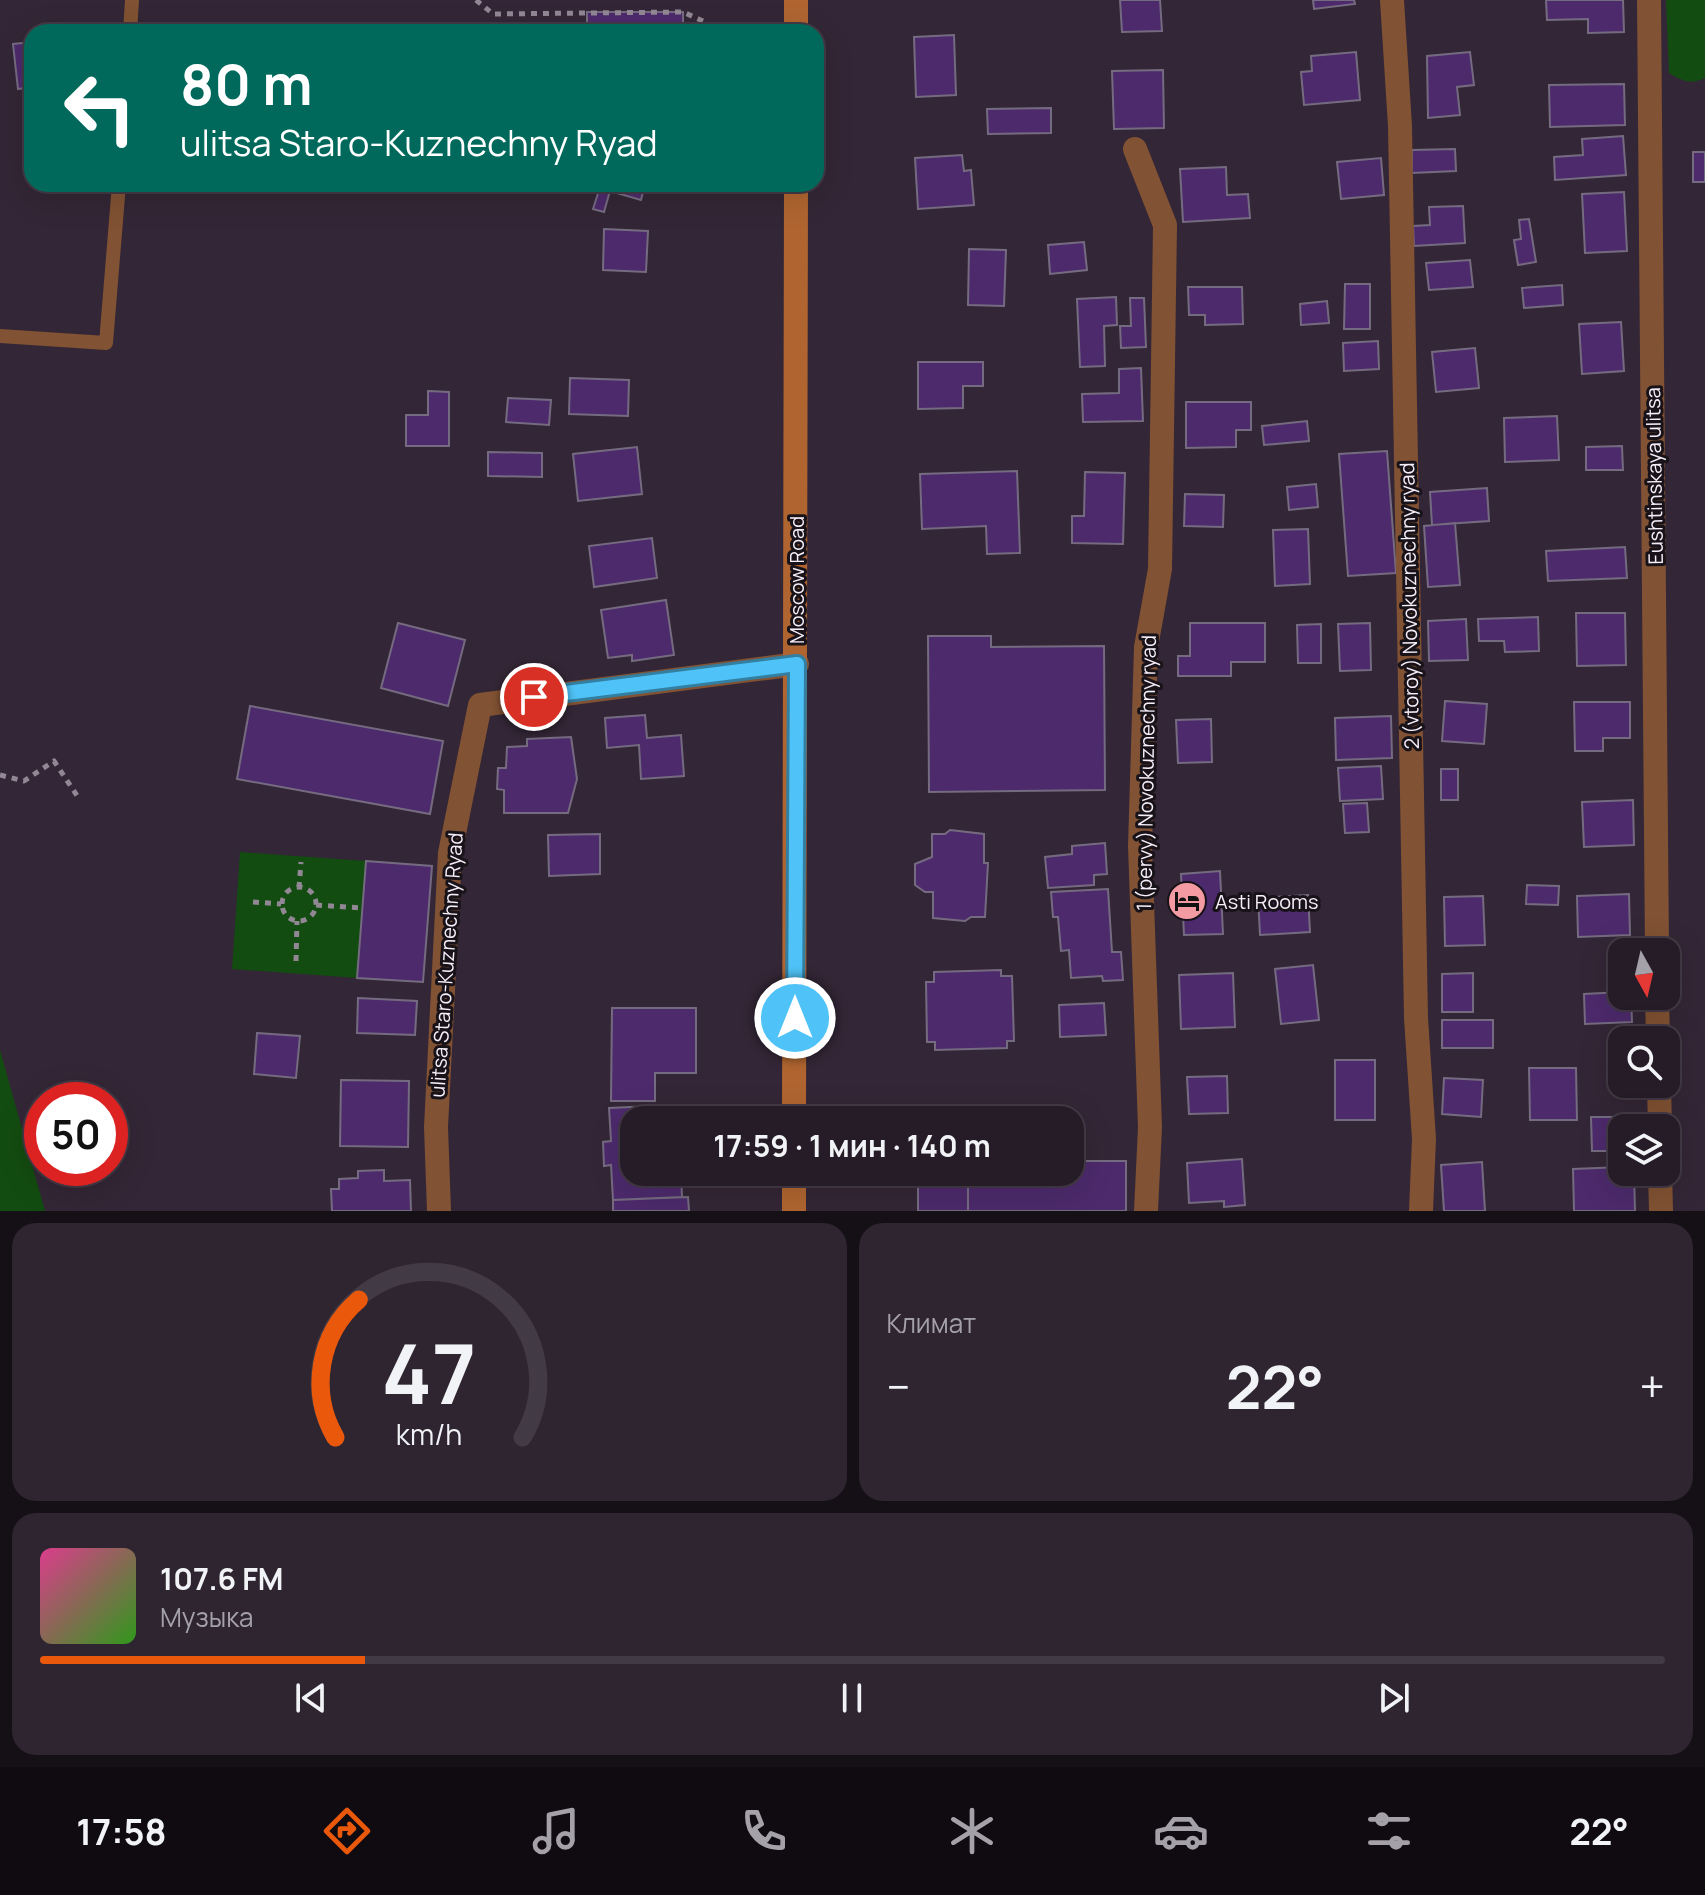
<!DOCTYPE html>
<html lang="ru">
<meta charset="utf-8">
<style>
body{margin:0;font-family:Manrope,sans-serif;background:#2e2530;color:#f1f3f6;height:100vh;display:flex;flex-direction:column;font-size:30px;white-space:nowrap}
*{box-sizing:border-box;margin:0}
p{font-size:26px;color:#a4a1a8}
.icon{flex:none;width:44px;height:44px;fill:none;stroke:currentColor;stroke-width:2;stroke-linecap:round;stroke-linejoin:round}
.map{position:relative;height:1211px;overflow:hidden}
.panel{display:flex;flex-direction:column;gap:12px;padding:12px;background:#150f16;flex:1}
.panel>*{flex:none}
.hud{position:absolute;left:24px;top:24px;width:800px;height:168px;border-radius:24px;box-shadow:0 8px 32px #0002,0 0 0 2px #423a45;background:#00695c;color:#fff;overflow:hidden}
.needle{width:52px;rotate:172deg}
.controls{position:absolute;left:1608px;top:938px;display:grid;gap:16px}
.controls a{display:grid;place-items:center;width:72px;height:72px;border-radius:16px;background:#261c28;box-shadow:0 8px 32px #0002,0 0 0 2px #423a45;font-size:40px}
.speed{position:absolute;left:24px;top:1082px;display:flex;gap:16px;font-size:40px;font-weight:700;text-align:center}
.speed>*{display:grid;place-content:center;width:104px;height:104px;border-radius:50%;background:#261c28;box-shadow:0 8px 32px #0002,0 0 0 2px #423a45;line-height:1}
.speed .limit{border:12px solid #d22;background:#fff;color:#111}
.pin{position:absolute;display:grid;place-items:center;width:68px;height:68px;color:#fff;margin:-34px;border:4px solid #fff;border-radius:50%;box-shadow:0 2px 8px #0007}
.me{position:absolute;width:88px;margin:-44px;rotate:0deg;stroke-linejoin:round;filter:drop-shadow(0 0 6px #0008)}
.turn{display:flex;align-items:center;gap:28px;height:168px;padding:0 24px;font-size:36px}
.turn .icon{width:104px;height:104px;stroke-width:2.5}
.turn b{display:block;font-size:56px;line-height:68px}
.big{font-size:60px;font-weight:700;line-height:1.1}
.panel .card{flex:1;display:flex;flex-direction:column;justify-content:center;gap:12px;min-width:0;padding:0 28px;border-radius:24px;background:#2e2530}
.panel .dial{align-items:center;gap:0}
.dial svg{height:208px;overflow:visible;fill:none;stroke:#423a45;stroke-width:7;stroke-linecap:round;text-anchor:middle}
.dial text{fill:#f1f3f6;stroke:none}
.song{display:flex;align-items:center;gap:24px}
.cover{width:96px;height:96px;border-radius:12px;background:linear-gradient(135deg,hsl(330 70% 55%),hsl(110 70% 35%))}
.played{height:8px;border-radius:4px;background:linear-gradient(90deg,#ea580c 20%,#423a45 20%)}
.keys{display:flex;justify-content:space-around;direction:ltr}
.heat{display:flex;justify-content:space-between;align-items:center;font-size:44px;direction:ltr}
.panel .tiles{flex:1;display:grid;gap:12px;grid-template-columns:1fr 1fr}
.card:last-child{grid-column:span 2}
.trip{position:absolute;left:620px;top:1106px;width:464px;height:80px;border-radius:24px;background:#261c28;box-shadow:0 8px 32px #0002,0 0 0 2px #423a45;font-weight:700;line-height:80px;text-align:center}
.tabs{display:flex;height:128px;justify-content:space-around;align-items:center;background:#0f0b10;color:#a4a1a8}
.tabs .icon{width:56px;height:56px}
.tabs .selected{color:#ea580c}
.tabs b{font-size:36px;color:#f1f3f6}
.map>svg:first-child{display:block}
.green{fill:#134c10}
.building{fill:#4d2a6c;stroke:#756b80;stroke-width:2}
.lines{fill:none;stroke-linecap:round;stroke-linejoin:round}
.path{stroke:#928794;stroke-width:5;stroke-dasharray:6 6;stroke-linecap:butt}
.lane{stroke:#815233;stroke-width:14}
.street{stroke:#815233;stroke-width:24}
.secondary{stroke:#b06530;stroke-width:24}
.route-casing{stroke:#337fa1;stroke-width:20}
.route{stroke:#4fc3f7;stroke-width:14}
.labels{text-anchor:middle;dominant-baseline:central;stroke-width:6;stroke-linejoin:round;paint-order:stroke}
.street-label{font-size:20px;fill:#f6eef8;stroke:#181219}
.poi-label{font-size:20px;fill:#f6eef8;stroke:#181219;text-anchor:start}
</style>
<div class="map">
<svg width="1705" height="1211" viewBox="0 0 1705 1211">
<rect width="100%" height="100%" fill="#332636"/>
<!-- green -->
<path class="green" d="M1666 0H1705V78C1691 85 1682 81 1669 73Z
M240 852 366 861 357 978 232 969Z
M0 1050 45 1211H0Z"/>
<!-- building -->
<path class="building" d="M1120 0H1160L1162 31 1122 32Z
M1313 0H1354L1355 4 1314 9Z
M1546 0H1623L1624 32 1588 33V19L1547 20Z
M587 12H683V32H587Z
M182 26 183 32H147V28Z
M954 35 956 95 916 97 914 37Z
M32 42V87L18 89 13 44Z
M1356 52 1360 100 1304 105 1301 72 1312 71 1311 56Z
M1470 52 1474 85 1457 87 1460 115 1428 118 1427 56Z
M1163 70 1164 128 1114 129 1112 71Z
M1624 84 1625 125 1550 127 1549 85Z
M1051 108V133L988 134 987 109Z
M1623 136 1626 175 1555 180 1554 157 1583 155 1582 139Z
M1455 149 1456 171 1412 173V150Z
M1693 152H1705V182H1693Z
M962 155 964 171 971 170 974 205 918 209 915 158Z
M1381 158 1384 195 1341 199 1337 162Z
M1226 167 1227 195 1248 194 1250 218 1183 222 1180 169Z
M601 184H645L641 200 610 191 604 212 593 209Z
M1624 192 1627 251 1585 253 1582 194Z
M1463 206 1465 243 1414 246 1413 226 1430 225 1429 207Z
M1529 219 1536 262 1518 265 1514 240 1521 239 1519 220Z
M604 229 648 231 646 272 603 270Z
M1084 242 1087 270 1050 274 1048 245Z
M969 249 1006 250 1004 306 968 305Z
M1470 260 1473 287 1429 290 1426 263Z
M1345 284H1370V329H1344Z
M1562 285 1563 305 1524 308 1522 288Z
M1188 287H1242L1243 324 1205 325V315H1189Z
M1116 297 1117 325 1104 326 1105 366 1080 367 1077 299Z
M1130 298H1144L1146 347 1121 348 1120 326H1131Z
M1327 301 1329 323 1301 325 1300 304Z
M1621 322 1624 371 1582 374 1579 324Z
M1378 341 1379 369 1344 371 1343 343Z
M1475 348 1479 388 1436 392 1432 352Z
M918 362H983V386H963V408L918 409Z
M1141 368 1143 421 1083 422 1082 394 1119 393V369Z
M570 378 629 380 628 416 569 414Z
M428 391 449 392V446H406V415H428Z
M508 398 551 400 549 425 506 422Z
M1186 402H1251V430H1236V447L1186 448Z
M1557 416 1559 460 1505 462 1504 418Z
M1307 421 1309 441 1264 445 1262 426Z
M1622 446 1623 470H1586V447Z
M637 447 642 494 578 501 573 454Z
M1387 451 1396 573 1348 576 1339 454Z
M488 452 542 453V477L488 476Z
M1017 471 1020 553 987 554 986 526 922 529 920 474Z
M1085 472 1125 473 1123 544 1072 543V516H1084Z
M1316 484 1318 507 1289 510 1287 487Z
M1487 488 1489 521 1432 525 1430 492Z
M1185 494 1224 495 1223 527 1184 526Z
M1455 523 1460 585 1428 587 1424 526Z
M1308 529 1310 584 1275 586 1273 530Z
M652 538 657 578 594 587 589 546Z
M1625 547 1627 578 1548 581 1546 551Z
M666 600 674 655 632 661V655L608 658 601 610Z
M1576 613H1625L1626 665 1577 666Z
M1538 617 1539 651 1505 652 1504 641H1479L1478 619Z
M1466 619 1468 660 1429 661 1428 621Z
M398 623 465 640 448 706 381 688Z
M1190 623H1265V662H1231V676H1178V656H1190Z
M1370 623 1371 670 1340 671 1338 624Z
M1321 624V663H1298L1297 625Z
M928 636H991V647L1104 646 1105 790 929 792Z
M1445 701 1487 704 1484 744 1442 741Z
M1574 702H1630V738H1603V751H1575Z
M250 706 443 741 430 814 237 779Z
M645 715 647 738 681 735 684 776 641 779 639 745 607 748 605 718Z
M1391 716 1392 758 1336 760 1335 718Z
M1211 719 1212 762 1178 763 1176 720Z
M571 737 577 779 568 813H504V790L497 789 498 768H506L507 747 527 746V739Z
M1381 766 1383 799 1340 801 1338 768Z
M1441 769H1458V800H1441Z
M1633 800 1634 845 1584 847 1582 802Z
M1367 803 1369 832 1345 833 1343 804Z
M950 830 984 834V863H988L985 917H971L965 921 933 918V892H925L915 885V864L932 857V834H945Z
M600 834V874L549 876 548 835Z
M1105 843 1107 874 1094 875V885L1048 888 1045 857 1072 854V846Z
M366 861 432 866 423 982 357 978Z
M1220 871 1223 934 1184 935 1181 874Z
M1527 885 1559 886 1558 905 1526 904Z
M1108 889 1112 952H1121L1123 980 1103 981 1102 976 1071 978 1069 950 1061 951 1058 917H1053L1051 892Z
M1629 894 1630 935 1578 937 1577 896Z
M1308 895 1310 932 1260 935 1258 898Z
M1483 896 1485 945 1445 946 1444 897Z
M1313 965 1319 1020 1281 1024 1275 969Z
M1001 970V976H1012L1014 1041H1007V1048L935 1050V1042H927L926 982H934V972Z
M1233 973 1235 1027 1181 1029 1179 975Z
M1473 973V1012H1442V974Z
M1622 992V996H1631L1632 1022 1585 1024 1584 994Z
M358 998 417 1001 415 1035 357 1033Z
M1104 1003 1106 1035 1060 1037 1059 1005Z
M612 1008H696V1073H655V1101H611Z
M1442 1020H1493V1048H1442Z
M257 1033 300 1036 296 1078 254 1074Z
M1335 1060H1375V1120H1335Z
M1529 1068H1576L1577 1120H1530Z
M1227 1076 1228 1113 1189 1114 1187 1077Z
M1444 1078 1483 1080 1481 1117 1442 1114Z
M341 1080 409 1081 408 1147 340 1146Z
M675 1105V1109L706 1107 707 1120H634V1172H681L682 1197 613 1200 611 1165 604 1166 603 1142 611 1141 609 1108Z
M1591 1117H1638V1128H1622V1151H1592Z
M1242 1159 1245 1205 1224 1207V1201L1189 1203 1187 1163Z
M1070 1161H1126V1211H968V1172H1070Z
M1482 1162 1485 1211H1444L1441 1165Z
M1622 1167V1172H1634L1635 1211H1574L1573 1169Z
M384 1170V1181L410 1180 411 1211H332L331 1189H339V1179L358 1178V1171Z
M918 1172H968V1211H918Z
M688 1197 689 1211H613V1200Z"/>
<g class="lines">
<!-- path -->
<path class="path" d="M476 0 493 14 683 12 705 22
M0 775 24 781 54 761 78 797
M282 904a17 17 0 1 1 34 0a17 17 0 1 1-34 0Z
M299 888 301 862
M253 902 281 904
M316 905 362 908
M296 961 297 921"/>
<!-- lane -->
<path class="lane" d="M130 32 132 0
M0 336 106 343 119 184"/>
<!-- street -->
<path class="street" d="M1392 0 1400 126 1416 1018 1424 1139 1421 1211
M1649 0 1657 952
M1135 149 1165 225 1160 569 1146 647 1140 846 1150 1127 1146 1211
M1657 996 1658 1040
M1659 1084 1660 1128
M1660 1172 1661 1211
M439 1211 436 1127 450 853 480 705 797 664"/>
<!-- secondary -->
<path class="secondary" d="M796 32V0
M794 1120 796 184
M794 1211V1172"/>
</g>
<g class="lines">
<defs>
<path id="route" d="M534 697 797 664 795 1018"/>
</defs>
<!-- route casing -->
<use href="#route" class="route-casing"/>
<!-- route -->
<use href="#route" class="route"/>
</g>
<!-- icons -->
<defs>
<symbol id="hotel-disc" viewBox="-11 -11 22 22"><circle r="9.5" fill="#f49aa3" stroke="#181219"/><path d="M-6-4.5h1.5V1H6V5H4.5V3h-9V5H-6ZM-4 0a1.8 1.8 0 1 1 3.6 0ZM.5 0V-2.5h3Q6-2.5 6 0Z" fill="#111"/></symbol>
</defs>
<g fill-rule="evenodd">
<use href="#hotel-disc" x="1165" y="879" width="44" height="44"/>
</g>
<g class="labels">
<!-- street labels -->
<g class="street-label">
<text transform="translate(1654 476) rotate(-91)">Eushtinskaya ulitsa</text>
<text transform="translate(796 580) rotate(-90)">Moscow Road</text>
<text transform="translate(1409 606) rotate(-91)">2 (vtoroy) Novokuznechny ryad</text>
<text transform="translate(1146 773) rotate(-89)">1 (pervy) Novokuznechny ryad</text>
<text transform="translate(446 965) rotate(-86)">ulitsa Staro-Kuznechny Ryad</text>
</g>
<!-- poi labels -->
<g class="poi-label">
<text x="1215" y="901">Asti Rooms</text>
</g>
</g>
</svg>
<div class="controls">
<a><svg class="needle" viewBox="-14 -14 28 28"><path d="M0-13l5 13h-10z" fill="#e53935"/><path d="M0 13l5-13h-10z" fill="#a4a1a8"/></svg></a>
<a><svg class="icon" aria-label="search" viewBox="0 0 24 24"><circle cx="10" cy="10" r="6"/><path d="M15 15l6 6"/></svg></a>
<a><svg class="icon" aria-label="layers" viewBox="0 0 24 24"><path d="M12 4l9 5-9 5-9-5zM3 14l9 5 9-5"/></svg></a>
</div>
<div class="speed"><div class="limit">50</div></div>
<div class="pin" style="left:534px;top:697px;background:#d93025"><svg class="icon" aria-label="arrive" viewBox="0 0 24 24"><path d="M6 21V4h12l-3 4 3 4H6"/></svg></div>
<svg class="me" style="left:795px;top:1018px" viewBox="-20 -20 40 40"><circle r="17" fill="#4fc3f7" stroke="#fff" stroke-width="3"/><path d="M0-11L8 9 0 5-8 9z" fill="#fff"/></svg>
<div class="trip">17:59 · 1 мин · 140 m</div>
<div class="hud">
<div class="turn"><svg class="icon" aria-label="left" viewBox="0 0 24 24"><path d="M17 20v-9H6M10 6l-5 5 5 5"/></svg><div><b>80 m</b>ulitsa Staro-Kuznechny Ryad</div></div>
</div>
</div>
<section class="panel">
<div class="tiles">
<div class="card dial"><svg viewBox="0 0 100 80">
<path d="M14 69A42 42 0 1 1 86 69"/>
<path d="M14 69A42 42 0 0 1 23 16" stroke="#ea580c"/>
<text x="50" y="56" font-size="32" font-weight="700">47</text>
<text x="50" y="72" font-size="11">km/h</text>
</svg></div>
<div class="card"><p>Климат</p>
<div class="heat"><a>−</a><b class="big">22°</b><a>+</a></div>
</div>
<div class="card">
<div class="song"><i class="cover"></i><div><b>107.6 FM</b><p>Музыка</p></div></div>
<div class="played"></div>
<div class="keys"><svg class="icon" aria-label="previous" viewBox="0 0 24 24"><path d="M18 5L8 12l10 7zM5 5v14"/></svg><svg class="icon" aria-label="pause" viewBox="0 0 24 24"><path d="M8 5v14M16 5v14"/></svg><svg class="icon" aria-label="next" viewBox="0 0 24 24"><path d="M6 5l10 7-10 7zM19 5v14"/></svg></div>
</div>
</div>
</section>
<nav class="tabs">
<b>17:58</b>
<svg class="icon selected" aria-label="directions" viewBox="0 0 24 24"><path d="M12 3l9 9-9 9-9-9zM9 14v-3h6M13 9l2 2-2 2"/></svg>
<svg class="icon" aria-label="music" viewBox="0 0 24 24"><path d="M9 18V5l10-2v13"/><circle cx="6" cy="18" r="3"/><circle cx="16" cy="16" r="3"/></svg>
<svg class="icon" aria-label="phone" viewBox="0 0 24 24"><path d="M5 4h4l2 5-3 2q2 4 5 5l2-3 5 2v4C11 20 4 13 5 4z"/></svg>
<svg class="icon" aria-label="climate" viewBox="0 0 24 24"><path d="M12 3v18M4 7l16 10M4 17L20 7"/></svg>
<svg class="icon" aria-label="car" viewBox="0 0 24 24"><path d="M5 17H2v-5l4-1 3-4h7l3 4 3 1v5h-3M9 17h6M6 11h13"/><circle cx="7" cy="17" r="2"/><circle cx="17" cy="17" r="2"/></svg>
<svg class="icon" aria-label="filters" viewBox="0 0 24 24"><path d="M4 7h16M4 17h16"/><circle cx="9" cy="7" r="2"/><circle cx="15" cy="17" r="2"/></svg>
<b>22°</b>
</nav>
